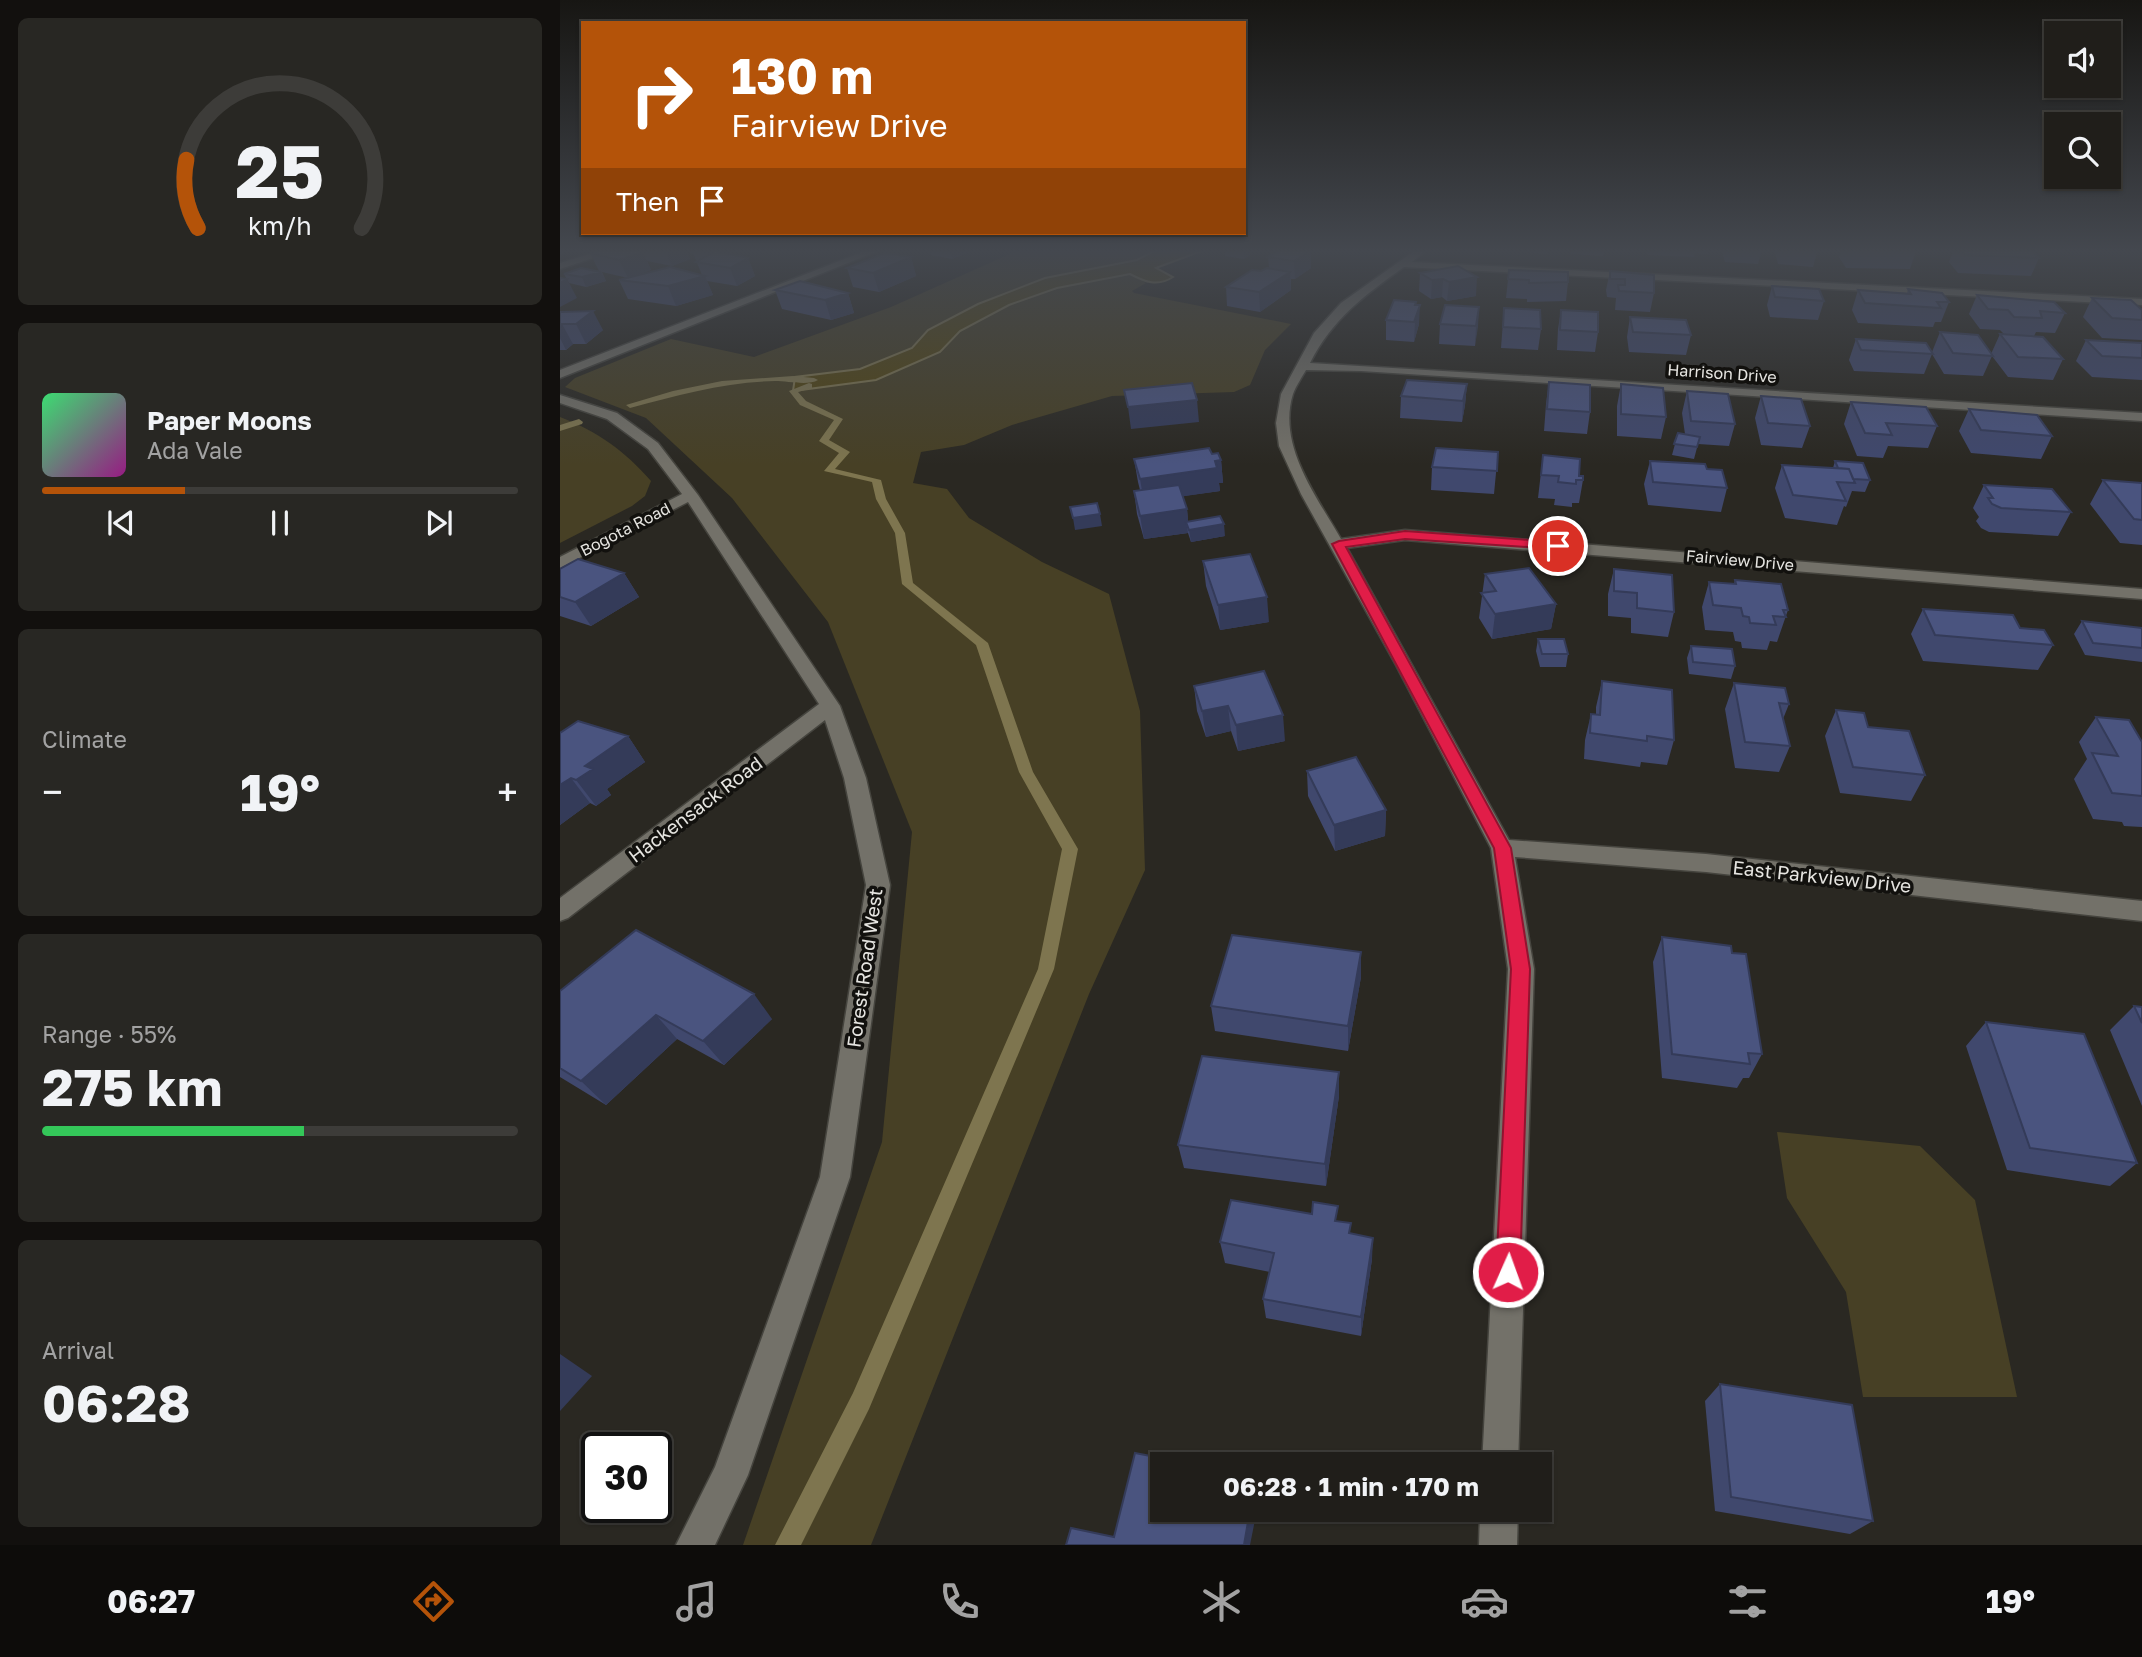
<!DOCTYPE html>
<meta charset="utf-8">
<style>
body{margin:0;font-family:"Golos Text",sans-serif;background:#282723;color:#f1f3f6;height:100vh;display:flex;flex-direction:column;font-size:26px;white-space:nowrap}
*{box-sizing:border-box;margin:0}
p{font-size:23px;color:#a2a2a2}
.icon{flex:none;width:38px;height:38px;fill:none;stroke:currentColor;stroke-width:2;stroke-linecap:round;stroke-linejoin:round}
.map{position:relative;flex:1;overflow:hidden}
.panel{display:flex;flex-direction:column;gap:18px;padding:18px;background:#12100e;width:560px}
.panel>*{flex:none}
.top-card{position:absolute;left:21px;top:21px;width:665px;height:214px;border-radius:0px;box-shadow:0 2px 5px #0004,0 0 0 2px #3d3c39;background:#b45309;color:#fff;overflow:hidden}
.tools{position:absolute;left:1484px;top:21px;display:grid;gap:14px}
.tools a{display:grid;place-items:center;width:77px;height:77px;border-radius:0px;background:#201e1a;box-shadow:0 2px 5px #0004,0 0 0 2px #3d3c39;font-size:35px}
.speed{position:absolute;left:21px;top:1432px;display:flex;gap:14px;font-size:35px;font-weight:700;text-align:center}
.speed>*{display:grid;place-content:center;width:91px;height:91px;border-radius:50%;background:#201e1a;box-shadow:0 2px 5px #0004,0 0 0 2px #3d3c39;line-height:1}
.speed .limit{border:4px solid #111;border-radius:10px;background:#fff;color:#111}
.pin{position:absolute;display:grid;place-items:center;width:60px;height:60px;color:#fff;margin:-30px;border:4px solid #fff;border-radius:50%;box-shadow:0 2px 7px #0007}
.me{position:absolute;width:77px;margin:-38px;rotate:2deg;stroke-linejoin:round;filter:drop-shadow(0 0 5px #0008)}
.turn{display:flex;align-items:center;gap:24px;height:147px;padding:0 35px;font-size:32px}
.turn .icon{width:91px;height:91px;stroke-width:2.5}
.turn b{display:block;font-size:49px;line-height:60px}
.then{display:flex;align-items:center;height:66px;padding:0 35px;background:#0003;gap:14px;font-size:26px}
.big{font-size:52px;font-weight:700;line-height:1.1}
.panel .tile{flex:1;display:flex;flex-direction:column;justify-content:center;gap:10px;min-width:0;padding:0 24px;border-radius:10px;background:#282723}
.panel .dial{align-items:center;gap:0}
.dial svg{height:182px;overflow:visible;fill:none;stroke:#3d3c39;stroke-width:7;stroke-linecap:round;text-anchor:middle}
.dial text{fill:#f1f3f6;stroke:none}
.song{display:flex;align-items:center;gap:21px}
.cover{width:84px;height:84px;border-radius:10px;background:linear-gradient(135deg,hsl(140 70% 55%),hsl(310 70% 35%))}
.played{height:7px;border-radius:4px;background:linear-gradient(90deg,#b45309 30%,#3d3c39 30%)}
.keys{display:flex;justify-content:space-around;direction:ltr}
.heat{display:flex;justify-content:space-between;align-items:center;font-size:38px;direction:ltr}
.charge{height:10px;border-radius:5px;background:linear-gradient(90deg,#34c759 55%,#3d3c39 0)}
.trip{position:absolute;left:590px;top:1452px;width:402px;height:70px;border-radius:0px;background:#201e1a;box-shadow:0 2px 5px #0004,0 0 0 2px #3d3c39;font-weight:700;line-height:70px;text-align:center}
.menu{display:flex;height:112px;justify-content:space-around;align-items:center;background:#0d0c0a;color:#a2a2a2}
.menu .icon{width:49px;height:49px}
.menu .on{color:#b45309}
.menu b{font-size:32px;color:#f1f3f6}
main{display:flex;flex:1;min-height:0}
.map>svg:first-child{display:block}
.green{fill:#474025}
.water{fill:#524511;stroke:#7e754f;stroke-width:2}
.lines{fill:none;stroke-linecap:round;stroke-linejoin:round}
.stream{fill:#7e754f;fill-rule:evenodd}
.minor-casing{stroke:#45443e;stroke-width:3}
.minor{fill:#737169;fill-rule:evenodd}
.wall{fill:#40486d}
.shaded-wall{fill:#343b59}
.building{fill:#4a547f;stroke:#343b59;stroke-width:2}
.route{fill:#e11d48;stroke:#92132f;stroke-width:2}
.labels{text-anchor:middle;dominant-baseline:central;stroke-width:7;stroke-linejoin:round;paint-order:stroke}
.far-street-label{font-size:16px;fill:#e6e5e1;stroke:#12110e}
.street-label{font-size:19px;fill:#e6e5e1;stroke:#12110e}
</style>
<main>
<section class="panel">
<div class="tile dial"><svg viewBox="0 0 100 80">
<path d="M14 69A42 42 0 1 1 86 69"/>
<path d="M14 69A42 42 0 0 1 9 39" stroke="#b45309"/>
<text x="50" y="56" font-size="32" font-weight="700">25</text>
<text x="50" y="72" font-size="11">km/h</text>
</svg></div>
<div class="tile">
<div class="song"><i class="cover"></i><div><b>Paper Moons</b><p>Ada Vale</p></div></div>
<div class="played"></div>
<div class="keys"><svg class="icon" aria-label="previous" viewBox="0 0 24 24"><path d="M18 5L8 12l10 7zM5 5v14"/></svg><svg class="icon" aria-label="pause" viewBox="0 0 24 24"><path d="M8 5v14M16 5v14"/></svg><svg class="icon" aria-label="next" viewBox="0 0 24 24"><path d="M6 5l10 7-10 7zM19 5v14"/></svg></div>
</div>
<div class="tile"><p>Climate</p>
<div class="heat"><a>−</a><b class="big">19°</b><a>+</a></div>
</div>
<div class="tile"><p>Range · 55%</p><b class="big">275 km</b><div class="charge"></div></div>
<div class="tile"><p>Arrival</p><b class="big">06:28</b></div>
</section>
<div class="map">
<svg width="1582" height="1545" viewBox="0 0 1582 1545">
<rect width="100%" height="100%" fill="#2a2822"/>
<!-- green -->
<path class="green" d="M461 249H598L577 260 485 278 368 330 352 348 300 369 235 377 233 391 380 352 400 331 449 305 497 288 570 274 586 283 572 291 574 293 731 324 705 350 690 385 674 392 552 396 452 425 404 445 361 452 353 483 387 489 409 518 482 562 549 594 580 711 585 870 529 994 311 1545H183L322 1142 352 832 268 622 172 498 86 418 5 387 15 378 111 339 194 357 331 307Z
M0 417C37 431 65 451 91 481L85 496 72 506 0 543Z
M1217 1132 1360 1146 1415 1200 1457 1397H1303L1286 1292 1227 1198Z"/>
<!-- water -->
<path class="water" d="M598 249H657L639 252 596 268 613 277C598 287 585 282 570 274L497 288 449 305 400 331 380 352 316 380 233 391 235 377 300 369 352 348 368 330 418 304 485 278 577 260Z"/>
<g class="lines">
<!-- stream -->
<path class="stream" d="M233 376 254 378 258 380C248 386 228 381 215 381 166 382 118 395 70 408L66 405 113 391 162 381Z
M249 383 252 384V388L238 392 246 401 283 419 269 440 290 452 275 469 321 480 326 499 345 533 353 583 428 643 473 772 518 849 494 969 309 1409 241 1545H215L293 1393 478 969 502 849 459 772 416 645 342 584 335 533 316 499 312 482 264 471 279 453 259 441 274 420 240 405 229 391Z
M19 419 23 422 22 424 0 431V425Z"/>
<defs>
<path id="minor" d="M46 249H60L0 269V263Z
M310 249H323L0 378V370Z
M857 249H868L852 262 1582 299V305L844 267C805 295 772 319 750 363L1582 413V421L801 371 746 370C742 377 736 386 733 394 717 445 757 497 781 539L845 530 1582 589V599L845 540 787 548 949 840 1146 854 1582 901V921L1146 872 955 857 974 969 958 1465H922L948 969 931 848 836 665 741 494 719 446 716 423 721 394 754 333 781 303Z
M0 395 57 413 98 443 138 495 280 706 306 778 330 885 290 1177 188 1475 155 1545H116L155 1467 260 1177 306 885 284 778 265 720 8 918 0 921V898L259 704 128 502 0 568V557L122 494 88 449 47 419 0 403Z
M920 1510H958L957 1545H919Z"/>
</defs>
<!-- minor casing -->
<use href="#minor" class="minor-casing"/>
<!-- minor -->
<use href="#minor" class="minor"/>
</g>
<!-- wall -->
<path class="wall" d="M73 249H179L169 253V254L188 258 195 276 177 286 147 281 153 295 116 306 68 299 59 280 142 275 133 253 127 252 130 259 112 266 87 261 91 270 68 278 42 272 46 281 26 287 9 283 17 298 4 274 39 271 30 253 74 250Z
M369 249H417L392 259 371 255Z
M664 249H689L690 255 684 259 665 256Z
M721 249 751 268 735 279H731V290L700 312 667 306 666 287 709 268 708 257Z
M935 249H988L987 254Z
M1011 249H1045L1043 256 1011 254Z
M1086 249H1149L1148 254 1135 253 1134 257 1088 255Z
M1161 249H1202L1198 264 1165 262Z
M1214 249H1258L1253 267 1218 264Z
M1282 249H1354L1356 251 1350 269 1286 268 1279 257Z
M1394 249H1470L1479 258 1471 276 1398 273 1389 262Z
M1534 249H1582L1539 250Z
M351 257 356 276 319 292 293 287 287 268Z
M898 266 916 296 887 301 882 297 871 299 859 291 860 273Z
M949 270 1008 282 1006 301 967 302V299L946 298Z
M1050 271 1094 293 1090 312 1055 310 1056 298 1047 297 1046 290Z
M1212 286 1264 301 1258 320 1210 317 1207 305Z
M1348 289 1389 302 1381 322H1375L1373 327 1298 323 1292 310 1298 290 1347 293Z
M215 290 288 293 294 313 271 320 222 309Z
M1417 295 1505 313 1495 333 1476 332 1474 336 1503 359 1493 380 1448 377 1432 356 1423 376 1384 374 1372 354 1364 374 1294 371 1289 360 1296 339 1372 352 1380 332 1431 354 1440 334H1444L1440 330 1420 329 1409 314Z
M1532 298 1582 310V340L1542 338 1523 317Z
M856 302 859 324 854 342 826 340V320Z
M919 307 915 346 879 344 880 324Z
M944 308 981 329 978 350 941 348Z
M1001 310 1038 332 1035 352 997 350 998 329Z
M0 312 43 330 26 344H13L6 350H0Z
M1070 317 1131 335 1126 355 1069 352 1067 337Z
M1526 340 1582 343V380L1532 377 1516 361Z
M989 382 1030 412 1027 434 984 431 986 404Z
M907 384 905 405 902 422 840 418 841 396Z
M1061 384 1106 417 1101 439 1057 436V406Z
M1127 391 1175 424 1169 446 1138 444 1134 459 1112 455 1118 433 1125 434 1122 413Z
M1201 396 1250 426 1242 448 1201 445 1195 418Z
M1291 402 1377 426 1368 448 1328 446 1323 458 1297 456 1284 424Z
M1409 409 1492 436 1481 459 1411 453 1399 431Z
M938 452 934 494 871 490 872 467Z
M652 454 661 460 663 483H659L660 491 623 496 627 509 628 521 665 536 631 542 628 533 584 539 577 514 574 491 580 490 578 482 574 459Z
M983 455 1019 476 1023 480 1019 503H1012V507L994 505 995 499 978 498Z
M1090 461 1147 469 1167 488 1161 512 1088 505 1084 484Z
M1275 461 1310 480 1305 492 1292 491 1286 507 1284 506 1277 525 1225 518 1215 488 1222 465 1273 468Z
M1543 480 1582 483V545L1560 543 1530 504Z
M1424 485 1511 512 1498 536 1429 532 1421 528 1416 521 1419 517 1413 508Z
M643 561 709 622 660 630 646 586Z
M0 569 64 573 79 597 31 626 0 616Z
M1054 569 1114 612 1108 637 1071 633V618L1048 616V594Z
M925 574 996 604 991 629 932 639 919 618Z
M1175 580 1228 610 1217 642 1210 641 1207 650 1182 648 1181 642 1175 641 1173 632 1145 630 1142 607 1149 582 1174 584Z
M1363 609 1460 628 1493 645 1478 670 1363 661 1351 634Z
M1522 621 1582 628V662L1525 655 1514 634Z
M978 639 1008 654 1006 667H980L976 651Z
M1131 646 1175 666 1171 679 1129 674 1127 658Z
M1042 681 1114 740 1107 765 1081 762 1080 767 1024 759 1025 740 1031 714 1036 715V707Z
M1174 683 1229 704 1223 719 1230 746 1219 772 1175 768 1165 709Z
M634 686 725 741 678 751 671 731 646 737 637 711Z
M1276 710 1365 775 1351 801 1280 793 1265 736Z
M1536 717 1582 742V827L1564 826 1562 822 1533 819 1514 779 1527 759 1519 742Z
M0 733 68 736 85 762 47 789 51 795 36 806 30 803 0 825Z
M747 771 826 810 825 836 775 851 748 796Z
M1102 937 1202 1054 1189 1078H1183L1177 1088 1102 1078 1093 962Z
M801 952V977L788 1051 655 1031 651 1006Z
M0 991 212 1019 164 1065 117 1039 46 1105 0 1077Z
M1574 1006 1582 1007V1106L1550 1030Z
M1426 1022 1577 1163 1550 1186 1447 1170 1406 1046Z
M779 1072V1096L766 1186 624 1168 618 1145Z
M778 1221 791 1234 812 1259 801 1336 706 1318 703 1299 710 1272 665 1263 660 1242Z
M1160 1384 1313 1521 1290 1534 1155 1511 1145 1401Z"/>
<!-- shaded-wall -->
<path class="shaded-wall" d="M0 249H4L6 252 0 254Z
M105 249H126L130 259 112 266Z
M152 249H179L169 253 173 264 188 258 195 276 177 286 170 268Z
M389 249H417L392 259Z
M685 249H689L690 255 684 259 683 250Z
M751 250V268L735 279 734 261Z
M83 252 91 270 68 278 59 260Z
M351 257 356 276 319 292 313 273Z
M41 272 46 281 26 287 22 277Z
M730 272 731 290 700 312 699 292Z
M145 276 153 295 116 306 108 286Z
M917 277 916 296 887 301 889 282Z
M7 279 17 298 0 307V283Z
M883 279 882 297 871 299 872 280Z
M288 293 294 313 271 320 265 300Z
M856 302V318L860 305 859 324 854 342Z
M919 307 918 327 915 346 916 326Z
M33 311 43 330 26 344 16 324Z
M2 324 13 344 6 350 0 338V326Z
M907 384 905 405 902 422 903 401Z
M637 400 639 422 571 429 568 407Z
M661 460 663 483H659L660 491 584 502 580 479Z
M627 509 629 530 664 524 665 536 631 542 629 530 626 522 628 533 584 539 580 516Z
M540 514 542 526 515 530 513 518Z
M64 573 79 597 31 626 15 602Z
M707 597 709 622 660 630 658 605Z
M996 604 991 629 932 639 935 614Z
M668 706 671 731 646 737 642 711Z
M723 715 725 741 678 751 676 725Z
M68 736 85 762 47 789 51 795 36 806 16 780 25 766Z
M11 778 30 803 0 825V785Z
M826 810 825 836 775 851 774 825Z
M801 952V977L788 1051V1026Z
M194 994 212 1019 164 1065 143 1041Z
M96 1015 117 1039 46 1105 21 1081Z
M779 1072V1096L766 1186 765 1164Z
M813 1238 812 1259 801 1336V1317Z
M0 1354 32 1376 0 1411Z
M690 1510H697L690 1545H684Z"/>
<!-- building -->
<path class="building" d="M48 249H67L83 252 59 260 30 253Z
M131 249H159H158L164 250 160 252 188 258 170 268 136 262 152 253Z
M721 249H742L751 250 734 261 708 257Z
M1291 249H1354L1356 251 1292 250Z
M1399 249H1470L1479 258 1405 255Z
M325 253 351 257 313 273 287 268Z
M898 266 917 277 889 282 883 279 872 280 860 273Z
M110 267 145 276 108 286 59 280Z
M21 268 41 272 22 277 4 274Z
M707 268 730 272 699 292 666 287 692 270 701 271Z
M949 270 1008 272V282L969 283V280L948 279Z
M1050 271 1094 275V293L1059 291 1058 285H1065V279H1050Z
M0 278 7 279 0 283Z
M240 281 288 293 265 300 215 290Z
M1212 286 1259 289 1264 301 1215 297Z
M1348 289 1382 293 1389 302H1377L1381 308 1305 303 1298 290 1351 294Z
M1417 295 1494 302 1505 313 1480 311 1482 318 1454 317 1448 310 1428 309Z
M1532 298 1571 300 1582 310V320L1552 318Z
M834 300 856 302 855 305H860L854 322 826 320Z
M885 305 919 307 916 326 880 324Z
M944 308 980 310 981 329 943 327Z
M1001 310 1038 312V332L1000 330Z
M33 311 16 324H2L0 326V312Z
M1070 317 1126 320 1131 335 1073 332Z
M1380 332 1418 335 1433 356 1393 353Z
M1440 334 1483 337 1503 359 1458 357Z
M1296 339 1366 343 1373 354 1301 350Z
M1526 340 1582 343V358L1542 356Z
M847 380 907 384 903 401 841 396Z
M989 382 1030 385V412L987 409Z
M632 383 637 400 568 407 564 390Z
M1061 384 1103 388 1106 417 1061 414Z
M1127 391 1168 394 1175 424 1131 421Z
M1201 396 1241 399 1250 426 1208 423Z
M1291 402 1366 407 1377 426 1326 423 1332 435 1305 433Z
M1409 409 1477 415 1492 436 1421 430Z
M1118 433 1140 437 1137 447 1114 444Z
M649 448 652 454 658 453 661 460 655 461 657 468 580 479 574 459Z
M876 448 938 452 937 471 872 467Z
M983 455 1020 459 1019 476H1023V480H1016V484L998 482 999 476 981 475Z
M1090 461 1145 464 1147 469 1162 470 1167 488 1093 482Z
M1275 461 1303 463 1310 480 1293 479 1289 469 1278 468Z
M1222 465 1289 469 1295 483 1277 482 1286 501 1233 495Z
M1543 480 1582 483V520L1574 519Z
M619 485 627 509 580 516 574 491Z
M1424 485 1492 489 1511 512 1441 508 1432 504 1428 498H1433Z
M537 503 540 514 513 518 510 507Z
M660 516 664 524 629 530 626 522Z
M690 554 707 597 658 605 643 561Z
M18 559 64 573 15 602 0 597V569Z
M969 568 996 604 935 614 921 593 936 591 925 574Z
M1054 569 1112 575 1114 612 1077 608V593L1054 591Z
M1175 580 1221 584 1228 610H1223L1226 617 1213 616 1216 625 1190 623 1189 617 1183 616 1181 608 1153 605 1149 582 1176 584Z
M1363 609 1453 615 1460 628 1484 630 1493 645 1375 635Z
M1522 621 1582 628V648L1533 643Z
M978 639H1004L1008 654H982Z
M1131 646 1172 649 1175 666 1133 662Z
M704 671 723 715 676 725 668 706 642 711 634 686Z
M1042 681 1112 690 1114 740 1087 736V741L1030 733 1031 714 1040 715Z
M1174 683 1225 688 1229 704 1219 703 1230 746 1185 742Z
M1276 710 1304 713 1308 727 1349 731 1365 775 1293 767Z
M1536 717 1569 720 1582 742V796L1552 793 1532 753 1558 756Z
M18 721 68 736 25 766 33 769 16 780 11 778 0 785V733Z
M796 757 826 810 774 825 747 771Z
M76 930 194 994 143 1041 96 1015 21 1081 0 1068V991Z
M672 935 801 952 788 1026 651 1006Z
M1102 937 1171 946 1172 953 1186 954 1202 1054 1188 1053 1190 1064 1112 1054Z
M1574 1006 1582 1007V1023Z
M1426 1022 1524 1034 1577 1163 1470 1148Z
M642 1056 779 1072 765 1164 618 1145Z
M671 1200 752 1214 753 1202 778 1206 775 1221 791 1223 789 1233 813 1238 801 1317 703 1299 714 1253 660 1242Z
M1160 1384 1292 1405 1313 1521 1171 1497Z
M575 1453 637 1465H602V1510H690L684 1545H506L511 1528 554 1537Z"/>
<!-- sky -->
<linearGradient id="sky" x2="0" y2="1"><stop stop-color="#171613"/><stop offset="0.54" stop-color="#44484f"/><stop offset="1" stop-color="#44484f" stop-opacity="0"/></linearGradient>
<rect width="1582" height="465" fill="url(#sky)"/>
<!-- route -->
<path class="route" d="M845 531 998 542 1004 546 998 549 845 539 786 547 951 848 970 969 960 1272 957 1281 948 1284 940 1281 936 1272 951 969 934 848 772 544 779 541Z"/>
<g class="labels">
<!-- far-street labels -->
<g class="far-street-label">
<text transform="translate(1162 373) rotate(4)">Harrison Drive</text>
<text transform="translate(65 529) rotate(-27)">Bogota Road</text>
<text transform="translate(1180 560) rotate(5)">Fairview Drive</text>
</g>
<!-- street labels -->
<g class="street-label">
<text transform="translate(135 809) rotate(-37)">Hackensack Road</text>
<text transform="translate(1262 876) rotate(6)">East Parkview Drive</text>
<text transform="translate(304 968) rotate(-82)">Forest Road West</text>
</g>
</g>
</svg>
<div class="tools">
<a><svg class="icon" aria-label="sound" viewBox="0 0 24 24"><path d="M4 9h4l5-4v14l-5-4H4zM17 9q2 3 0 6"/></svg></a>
<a><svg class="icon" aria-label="search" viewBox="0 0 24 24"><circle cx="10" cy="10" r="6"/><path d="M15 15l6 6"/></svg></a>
</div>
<div class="speed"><div class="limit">30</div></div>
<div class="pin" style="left:998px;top:546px;background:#d93025"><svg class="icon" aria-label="arrive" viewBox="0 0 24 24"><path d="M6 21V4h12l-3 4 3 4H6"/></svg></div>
<svg class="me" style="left:948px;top:1272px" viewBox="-20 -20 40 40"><circle r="17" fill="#e11d48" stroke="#fff" stroke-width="3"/><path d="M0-11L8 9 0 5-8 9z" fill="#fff"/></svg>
<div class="trip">06:28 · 1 min · 170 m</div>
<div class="top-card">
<div class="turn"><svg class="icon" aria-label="right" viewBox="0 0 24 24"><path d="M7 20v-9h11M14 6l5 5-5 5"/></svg><div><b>130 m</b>Fairview Drive</div></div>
<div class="then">Then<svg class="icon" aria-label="arrive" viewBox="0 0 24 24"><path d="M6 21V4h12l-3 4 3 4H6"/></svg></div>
</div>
</div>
</main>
<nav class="menu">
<b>06:27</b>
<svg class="icon on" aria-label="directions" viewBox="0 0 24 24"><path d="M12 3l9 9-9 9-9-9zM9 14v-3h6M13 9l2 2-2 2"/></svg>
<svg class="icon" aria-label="music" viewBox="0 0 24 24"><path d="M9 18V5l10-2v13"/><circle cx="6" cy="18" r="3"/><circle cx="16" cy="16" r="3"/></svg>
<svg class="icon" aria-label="phone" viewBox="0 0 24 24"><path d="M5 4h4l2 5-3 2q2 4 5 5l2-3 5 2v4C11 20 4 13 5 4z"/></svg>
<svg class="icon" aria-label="climate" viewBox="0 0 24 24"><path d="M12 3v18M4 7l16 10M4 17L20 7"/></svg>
<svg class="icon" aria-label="car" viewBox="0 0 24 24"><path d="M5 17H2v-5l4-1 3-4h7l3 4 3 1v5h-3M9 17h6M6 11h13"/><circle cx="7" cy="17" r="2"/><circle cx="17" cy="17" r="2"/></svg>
<svg class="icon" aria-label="filters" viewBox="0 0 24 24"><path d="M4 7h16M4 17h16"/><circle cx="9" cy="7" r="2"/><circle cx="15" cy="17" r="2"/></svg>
<b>19°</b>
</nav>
